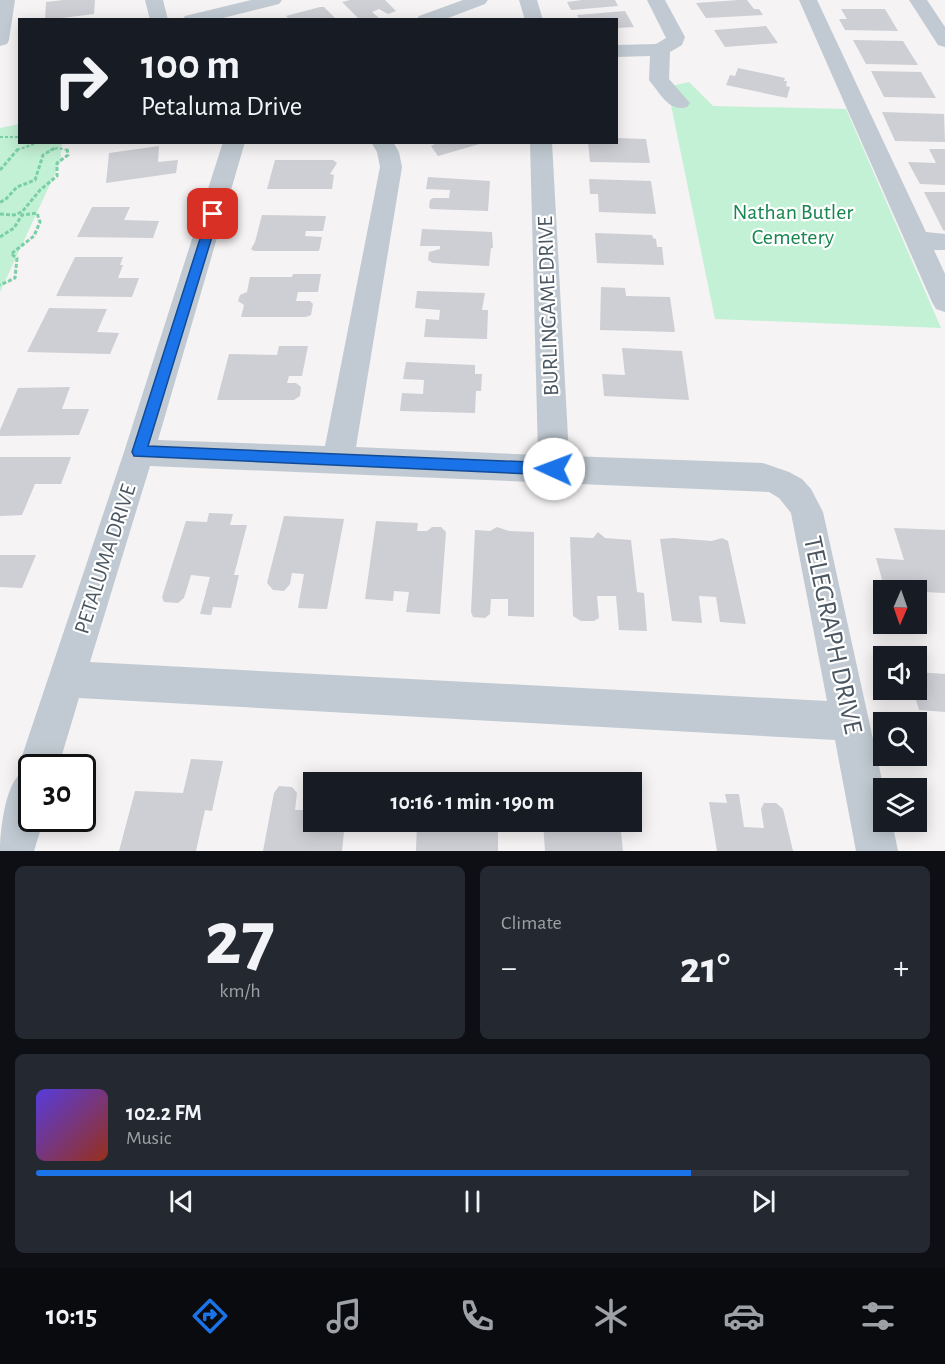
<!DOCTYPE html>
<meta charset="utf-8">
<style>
body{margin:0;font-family:"Alegreya Sans",sans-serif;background:#242831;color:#f1f3f6;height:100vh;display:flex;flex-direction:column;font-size:22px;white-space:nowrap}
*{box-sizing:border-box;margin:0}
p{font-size:20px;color:#9ea1a6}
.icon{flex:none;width:33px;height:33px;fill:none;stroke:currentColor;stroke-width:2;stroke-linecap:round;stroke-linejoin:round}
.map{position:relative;height:851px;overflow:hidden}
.side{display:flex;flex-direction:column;gap:15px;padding:15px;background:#0d0f14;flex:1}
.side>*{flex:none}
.top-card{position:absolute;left:18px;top:18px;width:600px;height:126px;border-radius:0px;box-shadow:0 3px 15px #0003;background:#171b24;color:#f1f3f6;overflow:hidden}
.needle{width:39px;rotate:182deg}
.tools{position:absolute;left:873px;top:580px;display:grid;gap:12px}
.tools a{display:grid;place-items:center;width:54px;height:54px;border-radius:0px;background:#171b24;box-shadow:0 3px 15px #0003;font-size:30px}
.speed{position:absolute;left:18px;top:754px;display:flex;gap:12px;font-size:30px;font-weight:700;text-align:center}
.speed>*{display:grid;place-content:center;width:78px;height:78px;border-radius:50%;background:#171b24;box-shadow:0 3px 15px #0003;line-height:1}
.speed .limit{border:3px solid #111;border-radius:9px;background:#fff;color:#111}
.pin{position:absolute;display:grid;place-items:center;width:51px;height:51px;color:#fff;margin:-26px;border-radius:12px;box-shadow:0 3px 9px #0006}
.me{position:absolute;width:66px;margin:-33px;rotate:272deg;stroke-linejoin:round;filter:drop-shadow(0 0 4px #0008)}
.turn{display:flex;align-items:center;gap:21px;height:126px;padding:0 24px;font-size:27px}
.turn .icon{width:78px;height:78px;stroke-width:2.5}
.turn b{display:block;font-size:42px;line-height:51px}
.big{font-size:45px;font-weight:600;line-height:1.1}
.side .card{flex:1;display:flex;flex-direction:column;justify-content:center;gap:9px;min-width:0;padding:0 21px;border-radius:9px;background:#242831}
.side .dial{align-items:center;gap:0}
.dial b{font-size:78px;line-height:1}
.song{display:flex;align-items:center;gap:18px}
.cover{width:72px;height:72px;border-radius:9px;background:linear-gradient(135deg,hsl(250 70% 55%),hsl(10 70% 35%))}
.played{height:6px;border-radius:3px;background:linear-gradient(90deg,#1a73e8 75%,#363941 75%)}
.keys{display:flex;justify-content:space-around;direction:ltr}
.heat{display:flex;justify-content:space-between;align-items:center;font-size:33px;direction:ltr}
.side .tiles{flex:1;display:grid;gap:15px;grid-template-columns:1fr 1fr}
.card:last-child{grid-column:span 2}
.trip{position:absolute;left:303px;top:772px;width:339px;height:60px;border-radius:0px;background:#171b24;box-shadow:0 3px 15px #0003;font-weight:600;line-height:60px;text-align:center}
.tabs{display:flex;height:96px;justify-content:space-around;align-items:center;background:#090b0e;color:#9ea1a6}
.tabs .icon{width:42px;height:42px}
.tabs .selected{color:#1a73e8}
.tabs b{font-size:27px;color:#f1f3f6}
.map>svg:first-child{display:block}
.green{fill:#c3f1d5}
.building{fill:#cdcfd5}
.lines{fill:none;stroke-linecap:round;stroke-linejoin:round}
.path-far1{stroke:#7ad0a6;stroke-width:2;stroke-dasharray:3 2;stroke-linecap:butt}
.path{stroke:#7ad0a6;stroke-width:3;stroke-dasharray:4 2;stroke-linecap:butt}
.minor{fill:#c1cad2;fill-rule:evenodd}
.route{fill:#1a73e8;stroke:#114b97;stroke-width:1.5}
.labels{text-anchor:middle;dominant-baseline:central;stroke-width:4.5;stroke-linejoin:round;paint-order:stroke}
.park-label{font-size:22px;fill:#17864f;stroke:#fff}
.street-label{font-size:22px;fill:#4a5661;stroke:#fff}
.near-street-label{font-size:27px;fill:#4a5661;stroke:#fff}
</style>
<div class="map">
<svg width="945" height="851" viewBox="0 0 945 851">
<rect width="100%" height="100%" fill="#f5f3f3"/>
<!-- green -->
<path class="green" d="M689 82 713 106 846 109 941 328 715 319 671 105 658 89Z
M19 124 20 142 62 143 60 163 0 292V128Z"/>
<!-- building -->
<path class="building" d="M64 0H95L94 14 45 20 46 2Z
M350 0H385L396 11 388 14 379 9 372 12 379 18 360 20 342 2Z
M582 0H615L618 6 571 10 567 2Z
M739 0H747L754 9H759L763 15 706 18 696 3Z
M320 7H324L337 20H290L286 16Z
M841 9H885L898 31 845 30 839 19H847Z
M625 11 634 27 616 28V20H580L577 15Z
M766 26 778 43 725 47 714 30Z
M853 40 903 41 918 65 866 64Z
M738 68 785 78 784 81H787L786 86 790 87 787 98 726 85 730 75 735 76Z
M871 71 921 72 936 98 884 97Z
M882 112 944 114 945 142 895 141Z
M616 138 646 139 650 163 590 162 588 142H616Z
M438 142H483V143L438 156 431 146Z
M159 146 158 162 178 160 176 173 106 183 109 153Z
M929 149H945V185L920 184 908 162 936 163Z
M275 160H333L337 163 330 174 334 175 332 189H267Z
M428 177 490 181 488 211 431 209 429 207 430 200 433 198H449L450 190 426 189Z
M589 179 651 181 656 214 599 212 598 194H590Z
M924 192H945V231L943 230Z
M92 207H130L124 220 159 221 153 238 77 237Z
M262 215 326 216 323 231H306L305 236 322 237 319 251H254L251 249 255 242Z
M422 229 492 232 493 248H491L489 266 433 263 428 260 429 252 440 249V246H420Z
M595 233 652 235 653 238 656 239 657 247H662L664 265 597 263Z
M75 257H123L120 265H123L118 278H139L132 297 56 296Z
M293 274H321L318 292H298L296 301H310L313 304 311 315 306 317H241L244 305 238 301 240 295 247 292 250 277H292Z
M601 287 625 288 626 296 670 297 675 332 600 330Z
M417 291 485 293 482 310H488L487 339 424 337 426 319 439 320 440 310 415 308Z
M49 308 107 309 97 332 119 333 110 354 27 352Z
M279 346H308L302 376H289L287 383H296L301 387 300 396 294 400H217L229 354 277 355Z
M622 348 682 351 689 400 604 396 602 374 625 375Z
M406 362 475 365V374H482L481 391H476L475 413 400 411 402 393 423 394 424 380 403 379Z
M70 387 62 409H89L79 435 0 436V430L18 388Z
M0 457H71L61 484H35L22 515 0 516Z
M209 513 233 514 230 525H247L234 575H239L231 608 213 607 211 615 200 614 210 577 191 575 184 598 178 603 164 602 162 597 186 521 207 522Z
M284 516 344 519 327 609 298 608 304 574 292 573 290 584 284 591 273 590 267 583Z
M376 521 418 523 417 531H427L432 527H441L446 532 440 614 406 612 409 592 394 591 393 601 365 599Z
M497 527 509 531 534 532V617L508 616V599H491L490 614 485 618 473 617 471 612 475 530 490 531Z
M894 528 945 530V593L885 590 876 558 904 560Z
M598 532 605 538 631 540 637 592 644 593 647 631 619 630 616 596H597L599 618 594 621H581L573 616 570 537 593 538Z
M673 538 712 541 722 538 728 541 746 624 720 622 716 597 699 596 702 623 672 621 660 539Z
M0 555H36L22 588 0 587Z
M916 672 945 674V712L919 710 913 690H916Z
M191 759 223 761 212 811 205 810 196 851H119L135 791 183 793Z
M470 778 504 780V783H470Z
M279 786 292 787 297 793 295 810H314V822H345L342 851H263L274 793Z
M725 794H739L744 827 764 828 761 809 764 803H776L783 809 793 851H717L709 802 727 803Z
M417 822H444V825L468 826V822H503V831H498V851H416Z
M543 822H569V830H583V822H620L623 851H545Z"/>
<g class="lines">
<!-- path-far1 -->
<path class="path-far1" d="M0 137H20
M17 150 40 142
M50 150 58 148 67 150"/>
<!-- path -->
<path class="path" d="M0 170 19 148
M0 202 5 200 17 187 35 180 43 155 55 148
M0 214 14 215 22 212 40 190 57 176V163L68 155 67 148
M0 237 14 228 22 215 37 213 40 222 34 236 11 254 17 258 15 278 0 285"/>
<!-- minor -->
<path class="minor" d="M0 0H15L9 40 7 44 0 46Z
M145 0H163L168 20H150Z
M251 0H282L279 4 215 20H182L185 16Z
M463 0H488L485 4 443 20H416L419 16Z
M519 0H537L543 20H525Z
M647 0H665L685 37 682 45 670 52 669 79 690 103 687 107C670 112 662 96 652 84L649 80 650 56 616 57V45L656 44 666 38Z
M799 0H817L926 232 945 234V250H934L945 274V312L936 309 932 302Z
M909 0H927L945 27V47L938 45Z
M223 142H245L158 440 325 446 380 167 377 152 371 142H393L399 152 402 167 356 447 538 455 530 142H552L569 456 763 463 789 472 802 479 811 489 823 512 884 789V822H892L898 851H856L835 740 79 698 58 768H32V819H44L34 851H0C0 831 5 787 20 774L18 768 124 452ZM150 466 769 492 779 498 791 513 827 701 90 662Z"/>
</g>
<!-- route -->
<path class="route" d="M213 211 219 214 148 446 554 463 559 465 561 469 559 474 554 475 134 456 132 452 208 214Z"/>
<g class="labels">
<!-- park labels -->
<g class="park-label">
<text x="793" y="212">Nathan Butler<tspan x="793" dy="25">Cemetery</tspan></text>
</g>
<!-- street labels -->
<g class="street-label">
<text transform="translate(548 306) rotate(-92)">BURLINGAME DRIVE</text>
<text transform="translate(105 559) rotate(-72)">PETALUMA DRIVE</text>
</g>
<!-- near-street labels -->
<g class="near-street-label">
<text transform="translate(833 635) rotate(78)">TELEGRAPH DRIVE</text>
</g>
</g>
</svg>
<div class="tools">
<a><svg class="needle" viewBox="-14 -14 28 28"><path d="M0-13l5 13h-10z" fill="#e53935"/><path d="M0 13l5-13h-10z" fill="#9ea1a6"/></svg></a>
<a><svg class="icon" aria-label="sound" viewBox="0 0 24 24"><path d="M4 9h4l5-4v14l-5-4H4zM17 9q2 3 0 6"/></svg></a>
<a><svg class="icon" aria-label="search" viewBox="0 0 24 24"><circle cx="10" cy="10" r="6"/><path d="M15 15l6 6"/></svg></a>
<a><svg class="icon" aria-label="layers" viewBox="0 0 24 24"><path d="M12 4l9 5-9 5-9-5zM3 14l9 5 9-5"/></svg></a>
</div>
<div class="speed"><div class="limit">30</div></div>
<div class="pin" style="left:213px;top:214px;background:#d93025"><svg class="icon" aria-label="arrive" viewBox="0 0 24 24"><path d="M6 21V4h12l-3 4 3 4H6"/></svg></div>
<svg class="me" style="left:554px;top:469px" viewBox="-20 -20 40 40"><circle r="19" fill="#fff"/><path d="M0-13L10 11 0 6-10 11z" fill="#1a73e8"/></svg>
<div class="trip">10:16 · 1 min · 190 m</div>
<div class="top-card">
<div class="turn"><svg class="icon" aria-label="right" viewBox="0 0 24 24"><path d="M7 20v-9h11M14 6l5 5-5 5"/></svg><div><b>100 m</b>Petaluma Drive</div></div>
</div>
</div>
<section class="side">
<div class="tiles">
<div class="card dial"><b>27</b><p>km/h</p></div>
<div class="card"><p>Climate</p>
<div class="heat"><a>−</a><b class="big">21°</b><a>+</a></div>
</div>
<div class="card">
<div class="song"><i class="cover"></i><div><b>102.2 FM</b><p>Music</p></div></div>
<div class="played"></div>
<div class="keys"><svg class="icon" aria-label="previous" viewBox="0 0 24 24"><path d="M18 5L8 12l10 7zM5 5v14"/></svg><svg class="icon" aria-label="pause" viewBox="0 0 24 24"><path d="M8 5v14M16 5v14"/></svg><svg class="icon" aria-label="next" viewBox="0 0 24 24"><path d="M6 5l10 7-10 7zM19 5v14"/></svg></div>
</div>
</div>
</section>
<nav class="tabs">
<b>10:15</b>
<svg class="icon selected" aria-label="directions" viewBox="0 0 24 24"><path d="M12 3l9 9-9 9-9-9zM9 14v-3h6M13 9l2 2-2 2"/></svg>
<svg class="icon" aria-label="music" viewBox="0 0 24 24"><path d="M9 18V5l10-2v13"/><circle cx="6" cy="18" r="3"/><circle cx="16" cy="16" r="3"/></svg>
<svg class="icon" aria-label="phone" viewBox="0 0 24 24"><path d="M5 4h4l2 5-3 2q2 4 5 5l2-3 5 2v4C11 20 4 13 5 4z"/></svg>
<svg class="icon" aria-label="climate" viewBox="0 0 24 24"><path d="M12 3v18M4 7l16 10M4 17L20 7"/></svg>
<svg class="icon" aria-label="car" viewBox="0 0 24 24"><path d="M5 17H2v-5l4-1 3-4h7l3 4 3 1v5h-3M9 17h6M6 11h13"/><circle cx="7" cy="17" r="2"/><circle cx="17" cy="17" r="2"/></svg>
<svg class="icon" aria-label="filters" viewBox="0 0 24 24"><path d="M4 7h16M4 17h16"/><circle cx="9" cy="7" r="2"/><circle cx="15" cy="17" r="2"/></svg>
</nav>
